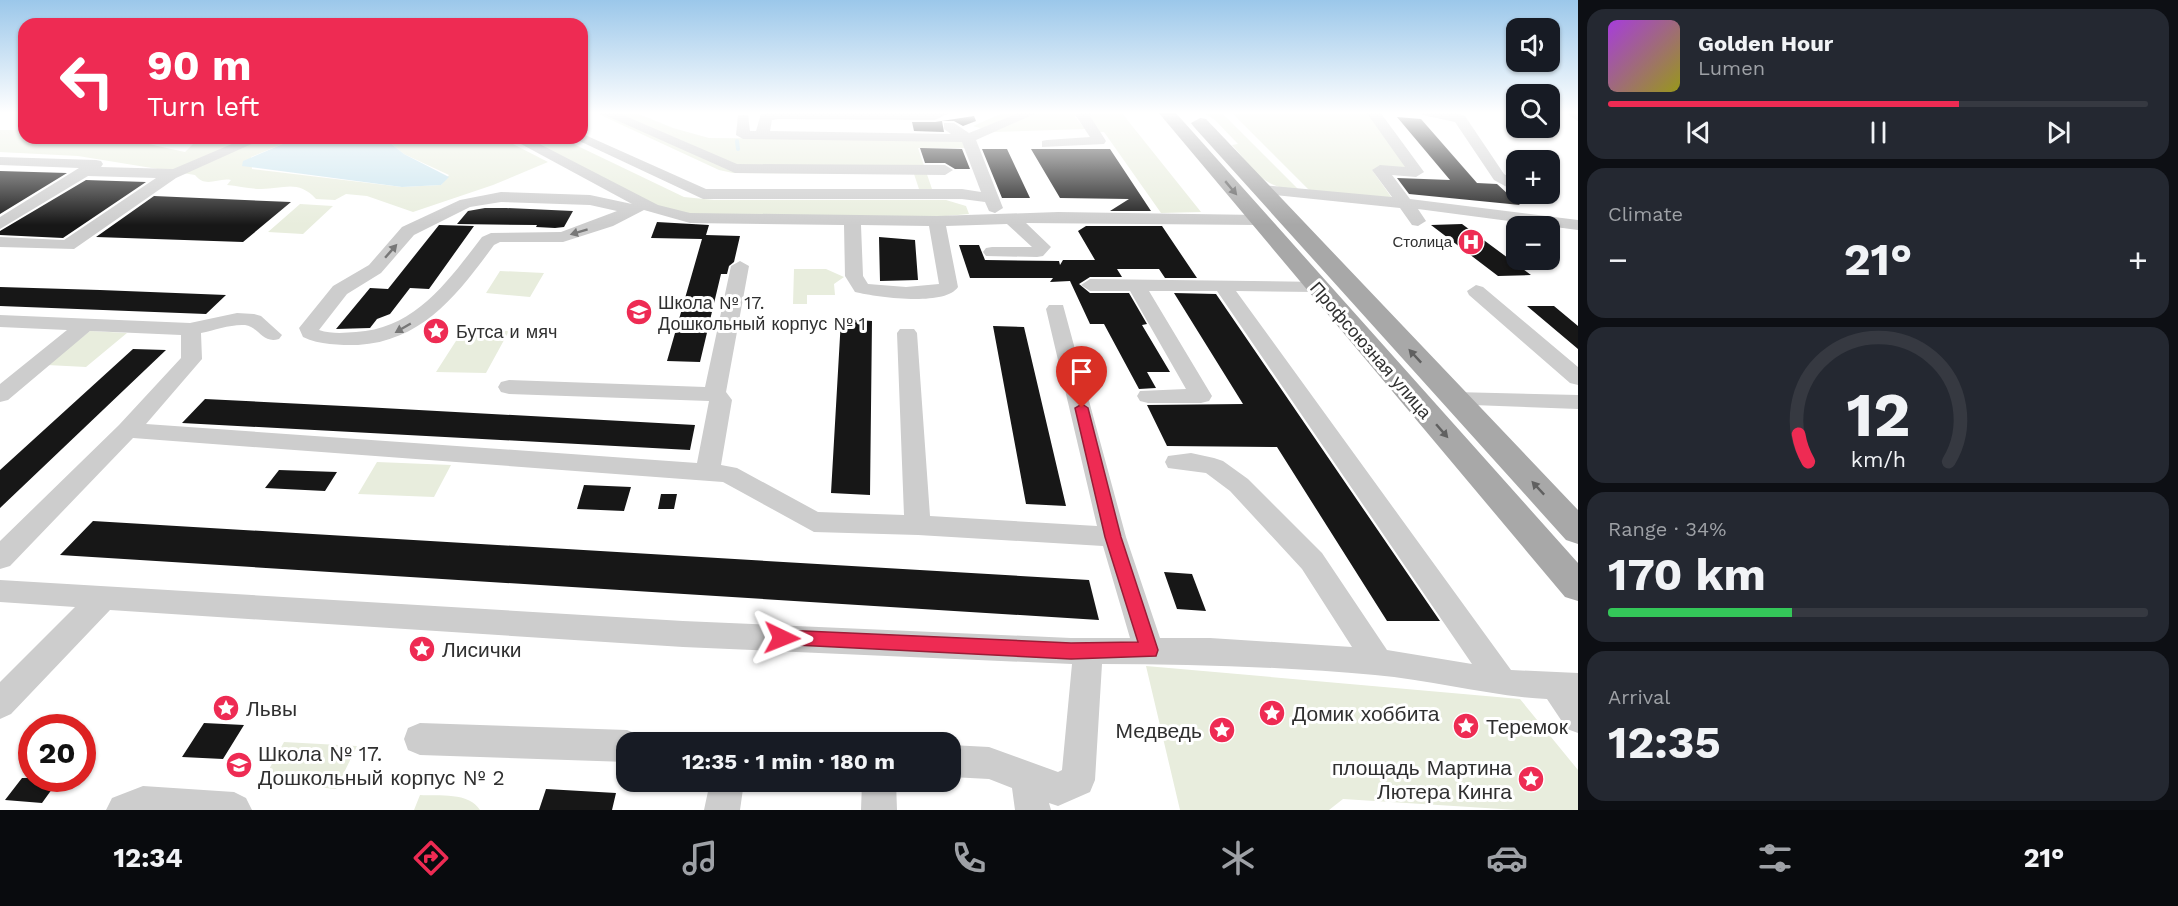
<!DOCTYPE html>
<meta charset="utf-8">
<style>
body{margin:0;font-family:"Work Sans",sans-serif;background:#242831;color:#f1f3f6;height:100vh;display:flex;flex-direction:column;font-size:22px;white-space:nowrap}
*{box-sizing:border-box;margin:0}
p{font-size:20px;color:#9ea1a6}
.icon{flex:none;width:33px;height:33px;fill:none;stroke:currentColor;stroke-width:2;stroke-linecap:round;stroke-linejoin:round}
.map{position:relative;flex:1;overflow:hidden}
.details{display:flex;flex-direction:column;gap:9px;padding:9px;background:#0d0f14;width:600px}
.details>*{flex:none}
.guide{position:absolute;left:18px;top:18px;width:570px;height:126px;border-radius:18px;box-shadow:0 2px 4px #0004;background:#ee2b53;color:#fff;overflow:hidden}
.buttons{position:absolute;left:1506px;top:18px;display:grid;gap:12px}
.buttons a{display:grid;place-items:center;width:54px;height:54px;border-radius:12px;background:#171b24;box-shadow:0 2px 4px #0004;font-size:30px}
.speed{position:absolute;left:18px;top:714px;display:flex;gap:12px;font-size:30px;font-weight:700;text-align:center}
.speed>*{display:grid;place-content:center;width:78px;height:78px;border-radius:50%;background:#171b24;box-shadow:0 2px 4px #0004;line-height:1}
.speed .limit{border:9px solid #d22;background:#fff;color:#111}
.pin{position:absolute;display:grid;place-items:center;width:51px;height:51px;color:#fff;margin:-62px -26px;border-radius:50% 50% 50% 0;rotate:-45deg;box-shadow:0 0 6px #0007}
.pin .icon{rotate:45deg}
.me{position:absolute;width:66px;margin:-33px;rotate:92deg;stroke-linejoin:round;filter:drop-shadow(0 0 4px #0008)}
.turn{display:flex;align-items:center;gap:21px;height:126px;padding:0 30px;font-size:27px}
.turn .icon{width:78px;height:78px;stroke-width:2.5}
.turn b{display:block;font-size:42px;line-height:51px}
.big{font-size:45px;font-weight:700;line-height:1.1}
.details .tile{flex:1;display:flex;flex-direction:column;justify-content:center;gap:9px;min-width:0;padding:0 21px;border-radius:18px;background:#242831}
.details .dial{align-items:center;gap:0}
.dial svg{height:156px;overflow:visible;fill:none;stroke:#363941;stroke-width:7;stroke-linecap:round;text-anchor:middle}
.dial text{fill:#f1f3f6;stroke:none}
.song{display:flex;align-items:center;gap:18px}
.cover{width:72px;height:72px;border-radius:9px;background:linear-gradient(135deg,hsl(280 70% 55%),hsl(60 70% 35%))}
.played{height:6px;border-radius:3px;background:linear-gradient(90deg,#ee2b53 65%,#363941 65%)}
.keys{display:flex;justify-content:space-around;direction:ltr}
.heat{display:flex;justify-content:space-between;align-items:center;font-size:33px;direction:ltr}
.charge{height:9px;border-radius:4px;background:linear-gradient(90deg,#34c759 34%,#363941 0)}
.trip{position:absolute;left:616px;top:732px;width:345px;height:60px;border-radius:18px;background:#171b24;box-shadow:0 2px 4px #0004;font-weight:700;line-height:60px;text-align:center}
.tabs{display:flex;height:96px;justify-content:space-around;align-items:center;background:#090b0e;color:#9ea1a6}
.tabs .icon{width:42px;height:42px}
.tabs .on{color:#ee2b53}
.tabs b{font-size:27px;color:#f1f3f6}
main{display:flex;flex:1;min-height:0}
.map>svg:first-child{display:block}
.green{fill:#e8eddd}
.water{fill:#c9e4ee}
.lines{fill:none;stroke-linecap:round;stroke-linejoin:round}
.stream{stroke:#c9e4ee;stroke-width:4}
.building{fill:#171717}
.minor{fill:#cdcdcd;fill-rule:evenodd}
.major{fill:#a8a8a8;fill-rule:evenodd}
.oneway{fill:#606060}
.oneway2{fill:#777}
.route{fill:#ee2b53;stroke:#9b1c36;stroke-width:1.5}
.labels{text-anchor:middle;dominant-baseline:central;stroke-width:6;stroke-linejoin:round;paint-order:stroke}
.far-poi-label{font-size:15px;fill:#303030;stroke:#fff;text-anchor:end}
.poi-label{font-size:18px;fill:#303030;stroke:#fff;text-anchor:start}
.street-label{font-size:18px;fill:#303030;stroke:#fff}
.near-poi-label{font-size:21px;fill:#303030;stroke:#fff;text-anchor:start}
</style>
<main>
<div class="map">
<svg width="1578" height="810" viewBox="0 0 1578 810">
<rect width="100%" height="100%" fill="#fff"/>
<!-- green -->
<path class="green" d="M594 112H634L673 128 709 138 963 140 966 148H918L932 189H919L914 174 733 173 719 170Z
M1005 112H1079L1075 117 1085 129 994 132 973 126Z
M1093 112H1121L1201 212 1161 213 1104 132H1098L1089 118Z
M1201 112H1221L1299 190C1261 188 1256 171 1232 145L1238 144 1214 119Z
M1231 112H1367L1409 168 1372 170 1392 198 1309 190Z
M0 130H24V138H121L185 152 199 138H297L251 157 252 169 402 187 441 185 449 175 404 154 384 138H501L548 162 493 185 413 212 367 196 346 194 335 200 316 199C298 179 283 189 261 189 250 189 238 186 227 185L231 180C218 177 206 189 195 175L78 156 0 152Z
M525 138H561L684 197 714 200H946L966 206 969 214 934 217 694 215 663 209Z
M300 204 333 206 303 234 268 232Z
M794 269H826L844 277 834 284 835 295H807V304H793Z
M500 271 544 273 530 297 486 293Z
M463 330 509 331 486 373 436 372Z
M90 331 127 333 86 367 47 365Z
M377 462 451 465 434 497 358 494Z
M1146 666 1520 699 1578 770V810H1517L1343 799 1329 810H1180Z
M284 742 357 746 336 789 262 782Z
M420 795C439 796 469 792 480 810H414Z"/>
<!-- water -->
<path class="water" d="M297 138H384L404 154 449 177 441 185 402 187 242 166 243 161Z"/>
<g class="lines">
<!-- stream -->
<path class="stream" d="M737 141 738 149"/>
</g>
<!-- building -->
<path class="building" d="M974 116 976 121 963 126 954 121H942L944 132 914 131 912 122H935Z
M1397 117 1421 119 1477 183 1497 184 1520 205 1409 194 1397 178 1450 180Z
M920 148 962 149 970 169H955L945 163H925Z
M982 149H1007L1030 198H1002Z
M1031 149H1110L1151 211H1110L1129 199 1060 198Z
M0 171 67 173 0 214Z
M86 180 146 182 63 238 0 235V231Z
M154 196 291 202 243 242 96 237Z
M485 208H506L573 211 564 227 555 228 536 227 537 225 457 224 468 211Z
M657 222 709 225 706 235 740 236 734 262 729 266 727 274H721L700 362 667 361 702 239 651 238Z
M1462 224 1531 275 1498 276 1431 225Z
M439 225 474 226 429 289 410 288 390 314 377 319 370 328 336 329 370 288 388 289Z
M1086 226H1162L1197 278H1165L1159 269H1117L1122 277H1090L1079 284 1090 293H1129L1147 324 1142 325 1170 372H1147L1156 388 1139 389 1104 324H1090L1070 281 1050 282 1053 278H970L959 245H979L985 260 1059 261 1060 265 1063 260H1095L1078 231Z
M879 237 915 240 918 280 880 281Z
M0 287 100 290 226 295 206 314 0 306Z
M1174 293 1216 294 1440 621H1387L1277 447 1167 446 1147 405 1243 404Z
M1527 306H1554L1578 326V349Z
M841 319 872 321 870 495 831 493Z
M993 326 1024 327 1066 506 1026 504Z
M133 349 166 350 0 508V470Z
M205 399 364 407 695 425 690 450 182 423Z
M279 470 337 472 325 491 265 488Z
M584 485 631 487 624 511 577 509Z
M661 494H677L674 509H658Z
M93 521 1089 580 1099 620 60 555Z
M1164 572 1192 574 1206 611 1177 609Z
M204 723 244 725 223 759 182 757Z
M22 778H60L42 803 5 800Z
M546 789 616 793 612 810H539Z"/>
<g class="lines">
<!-- minor -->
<path class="minor" d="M598 112H616L737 164 945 165 953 170 945 175 735 173Z
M773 112H951L935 120 778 119 772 120 770 131 951 134 944 129V123H954L969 133 1021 112H1039L976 140 1003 208 995 213 989 211 985 202 962 199H703L573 138H582V134L585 135 706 189H962L981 192 962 142 743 139 736 135 738 115H748L750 131H756L761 114Z
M1079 112H1093L1090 116 1106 141 1104 144 1042 147V141L1047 140 1090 137 1076 116Z
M1366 112H1380L1424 172 1416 177 1392 175 1410 199 1578 220V230L1418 209 1426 221 1418 226 1412 225 1400 208 1256 193 1254 190 1262 185 1392 197 1372 170 1380 165 1405 167Z
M1421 112H1455L1465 116 1504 174 1516 181V192L1494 180 1455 122 1423 115Z
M1564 112H1578V121Z
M246 138H265L176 178 74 249 0 247V237L64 240 156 178 88 176 0 229V217L79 168 0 165V157L96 160 101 161 103 164 101 167 173 169Z
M510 138H528L658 205 690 213 937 216 1058 212 1259 215 1267 220 1259 225 1026 223 1051 247 1043 256 1037 257 986 256 983 252 986 248 992 247H1032L1007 224 946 226 958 287C945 307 876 297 855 292L845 276 844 225 690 223 644 210 613 226 563 242H500L494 245C458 294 423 341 358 345 339 345 320 345 303 337L299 328 333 286 369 265 402 227 460 200 501 192 590 195 632 204ZM501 202 590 205 617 211 561 232 491 233 482 237C449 280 415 329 356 332 344 333 331 334 319 330L347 294 381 273 414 235 470 207ZM861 225 929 226 939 284 906 287 868 284 863 276Z
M740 261 749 266 726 392 732 400 721 465 737 468 818 512 904 515 897 333 900 329H914L917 333 930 516 1097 526 1046 309 1049 305H1063L1126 537 1160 638H1210L1352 647 1302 569 1230 491 1206 473 1168 468 1165 462 1168 456 1191 453 1214 458 1223 461 1248 479 1322 553 1387 650 1472 664 1217 291H1149L1212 396 1209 401 1201 403H1148L1140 401 1137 396 1140 391 1186 389 1130 291H1090L1081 285 1090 279 1322 282 1324 286 1322 290 1315 292 1236 291 1511 670 1578 673V733L1567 729 1547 699C1489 696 1433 680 1375 675 1284 667 1194 664 1102 664L1095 780 1090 792 1058 806 1049 803 1051 810H1015L1012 788 989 779 951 777V745L989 747 1058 772 1062 770 1072 664 683 647 110 610 11 714 0 719V682L75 607 0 602V580L683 621 1071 638H1130L1103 546 918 535 814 532 723 482 133 438 10 566 0 569V541L119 425 181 358V335L90 331 8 400 0 402V384L67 330 0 327V315L190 323 237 313 254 314 261 316 282 335 279 339C262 344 259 327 245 325 231 324 215 330 201 333L202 359 146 424 697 463 709 401 509 394 501 392 498 387 501 382 509 380 705 387 731 266Z
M1476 285 1483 287 1578 367V385L1570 383 1469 295 1467 291Z
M1454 392 1578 395V409L1446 404 1443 399 1446 394Z
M420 723 627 730 639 735 642 742H627V762L420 755 408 750 404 739 408 728Z
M710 782H744L740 810H704Z
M862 782H896L897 810H861Z
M143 786 234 792 246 798 252 810H106L112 798Z"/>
<!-- major -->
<path class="major" d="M1158 112H1175L1578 563V601L1565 597Z
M1200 118 1206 119 1578 510V544L1566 540 1194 127 1191 123Z"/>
</g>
<!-- one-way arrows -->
<defs><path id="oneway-solid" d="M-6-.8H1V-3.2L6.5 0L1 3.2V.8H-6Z" transform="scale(1.5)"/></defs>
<g class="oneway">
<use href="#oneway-solid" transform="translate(1231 188) rotate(50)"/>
<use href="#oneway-solid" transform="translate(1415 356) rotate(-133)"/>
<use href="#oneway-solid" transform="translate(1442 431) rotate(49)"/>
<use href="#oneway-solid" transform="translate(1538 488) rotate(-133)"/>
</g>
<g class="oneway2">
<use href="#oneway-solid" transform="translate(579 232) rotate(163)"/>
<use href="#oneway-solid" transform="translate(391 251) rotate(-49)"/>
<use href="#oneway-solid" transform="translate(403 328) rotate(150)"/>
</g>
<!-- sky -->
<linearGradient id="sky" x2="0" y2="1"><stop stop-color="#9bc7ea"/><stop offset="0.5" stop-color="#fff"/><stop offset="1" stop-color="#fff" stop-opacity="0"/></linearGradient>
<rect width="1578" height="225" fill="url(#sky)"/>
<!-- route -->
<path class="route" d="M1082 404 1088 408 1121 537 1158 650 1156 656 1071 659 776 644 773 638 776 633 782 630 1071 643 1138 642 1105 537 1075 408Z"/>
<!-- icons -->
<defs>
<symbol id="hospital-disc" viewBox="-11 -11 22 22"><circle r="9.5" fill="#ee2b53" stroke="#fff"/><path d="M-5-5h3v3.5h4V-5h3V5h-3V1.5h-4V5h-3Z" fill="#fff"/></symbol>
<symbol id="school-disc" viewBox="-11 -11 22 22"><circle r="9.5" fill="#ee2b53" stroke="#fff"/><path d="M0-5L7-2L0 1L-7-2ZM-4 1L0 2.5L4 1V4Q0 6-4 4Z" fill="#fff"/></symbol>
<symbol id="sight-disc" viewBox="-11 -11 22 22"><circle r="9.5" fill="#ee2b53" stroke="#fff"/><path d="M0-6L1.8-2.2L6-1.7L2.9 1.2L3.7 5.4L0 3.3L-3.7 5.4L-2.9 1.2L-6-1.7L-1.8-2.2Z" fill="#fff"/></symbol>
</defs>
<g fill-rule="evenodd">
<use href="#hospital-disc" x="1456" y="227" width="30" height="30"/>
<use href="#school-disc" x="624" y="297" width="30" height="30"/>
<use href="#sight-disc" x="421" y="316" width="30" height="30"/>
<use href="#sight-disc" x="407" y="634" width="30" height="30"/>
<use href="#sight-disc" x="211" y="693" width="30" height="30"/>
<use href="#sight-disc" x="1257" y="698" width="30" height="30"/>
<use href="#sight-disc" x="1451" y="711" width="30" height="30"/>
<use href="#sight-disc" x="1207" y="715" width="30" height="30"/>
<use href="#school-disc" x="224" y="750" width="30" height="30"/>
<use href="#sight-disc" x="1516" y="764" width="30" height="30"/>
</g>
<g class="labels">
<!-- far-poi labels -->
<g class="far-poi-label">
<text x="1452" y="242">Столица</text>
</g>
<!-- poi labels -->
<g class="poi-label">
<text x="658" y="302">Школа № 17.<tspan x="658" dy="21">Дошкольный корпус № 1</tspan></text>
<text x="456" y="331">Бутса и мяч</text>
</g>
<!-- street labels -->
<g class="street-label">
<text transform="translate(1371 350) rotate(49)">Профсоюзная улица</text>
</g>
<!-- near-poi labels -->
<g class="near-poi-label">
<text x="442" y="649">Лисички</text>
<text x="246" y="708">Львы</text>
<text x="1292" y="713">Домик хоббита</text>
<text x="1486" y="726">Теремок</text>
<text x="1202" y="730" text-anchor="end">Медведь</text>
<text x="258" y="753">Школа № 17.<tspan x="258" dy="24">Дошкольный корпус № 2</tspan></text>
<text x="1512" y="767" text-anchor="end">площадь Мартина<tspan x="1512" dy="24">Лютера Кинга</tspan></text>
</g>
</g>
</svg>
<div class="buttons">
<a><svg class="icon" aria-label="sound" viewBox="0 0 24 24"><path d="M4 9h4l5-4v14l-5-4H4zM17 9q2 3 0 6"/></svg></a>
<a><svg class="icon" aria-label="search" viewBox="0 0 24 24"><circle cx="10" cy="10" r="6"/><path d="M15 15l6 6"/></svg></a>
<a>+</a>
<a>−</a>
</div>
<div class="speed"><div class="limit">20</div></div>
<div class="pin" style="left:1082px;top:408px;background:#d93025"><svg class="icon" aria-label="arrive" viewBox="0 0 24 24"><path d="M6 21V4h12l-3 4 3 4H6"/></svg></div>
<svg class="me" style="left:782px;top:638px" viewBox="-20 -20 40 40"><path d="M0-17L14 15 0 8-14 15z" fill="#ee2b53" stroke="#fff" stroke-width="4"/></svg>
<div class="trip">12:35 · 1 min · 180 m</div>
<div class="guide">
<div class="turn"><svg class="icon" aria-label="left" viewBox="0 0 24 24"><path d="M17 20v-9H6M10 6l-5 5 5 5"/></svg><div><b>90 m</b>Turn left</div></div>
</div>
</div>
<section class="details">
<div class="tile">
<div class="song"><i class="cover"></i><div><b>Golden Hour</b><p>Lumen</p></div></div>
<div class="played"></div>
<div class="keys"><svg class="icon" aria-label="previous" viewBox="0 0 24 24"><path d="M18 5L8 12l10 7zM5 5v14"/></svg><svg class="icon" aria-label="pause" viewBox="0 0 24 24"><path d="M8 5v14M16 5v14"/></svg><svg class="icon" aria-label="next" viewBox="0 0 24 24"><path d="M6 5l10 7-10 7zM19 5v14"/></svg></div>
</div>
<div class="tile"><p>Climate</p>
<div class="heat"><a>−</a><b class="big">21°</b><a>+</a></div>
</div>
<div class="tile dial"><svg viewBox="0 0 100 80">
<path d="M14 69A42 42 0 1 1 86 69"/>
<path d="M14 69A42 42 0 0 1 9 55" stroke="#ee2b53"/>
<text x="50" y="56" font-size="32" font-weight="700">12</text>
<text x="50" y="72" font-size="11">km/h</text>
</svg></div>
<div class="tile"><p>Range · 34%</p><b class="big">170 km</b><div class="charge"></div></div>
<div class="tile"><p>Arrival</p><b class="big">12:35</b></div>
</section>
</main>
<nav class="tabs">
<b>12:34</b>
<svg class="icon on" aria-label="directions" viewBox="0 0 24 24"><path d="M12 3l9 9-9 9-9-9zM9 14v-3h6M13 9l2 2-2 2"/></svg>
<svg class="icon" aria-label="music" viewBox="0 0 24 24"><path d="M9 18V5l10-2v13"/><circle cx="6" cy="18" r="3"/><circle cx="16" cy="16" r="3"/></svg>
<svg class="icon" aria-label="phone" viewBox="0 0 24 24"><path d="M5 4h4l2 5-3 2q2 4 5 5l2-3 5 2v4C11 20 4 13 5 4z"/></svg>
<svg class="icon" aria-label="climate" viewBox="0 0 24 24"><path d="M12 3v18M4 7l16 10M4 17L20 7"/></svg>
<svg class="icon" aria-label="car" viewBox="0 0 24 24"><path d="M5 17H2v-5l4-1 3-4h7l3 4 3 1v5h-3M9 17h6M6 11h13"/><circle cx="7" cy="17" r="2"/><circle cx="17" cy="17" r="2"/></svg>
<svg class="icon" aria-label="filters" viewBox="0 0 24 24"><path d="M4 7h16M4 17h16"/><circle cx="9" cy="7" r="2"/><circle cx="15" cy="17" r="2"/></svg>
<b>21°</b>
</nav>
